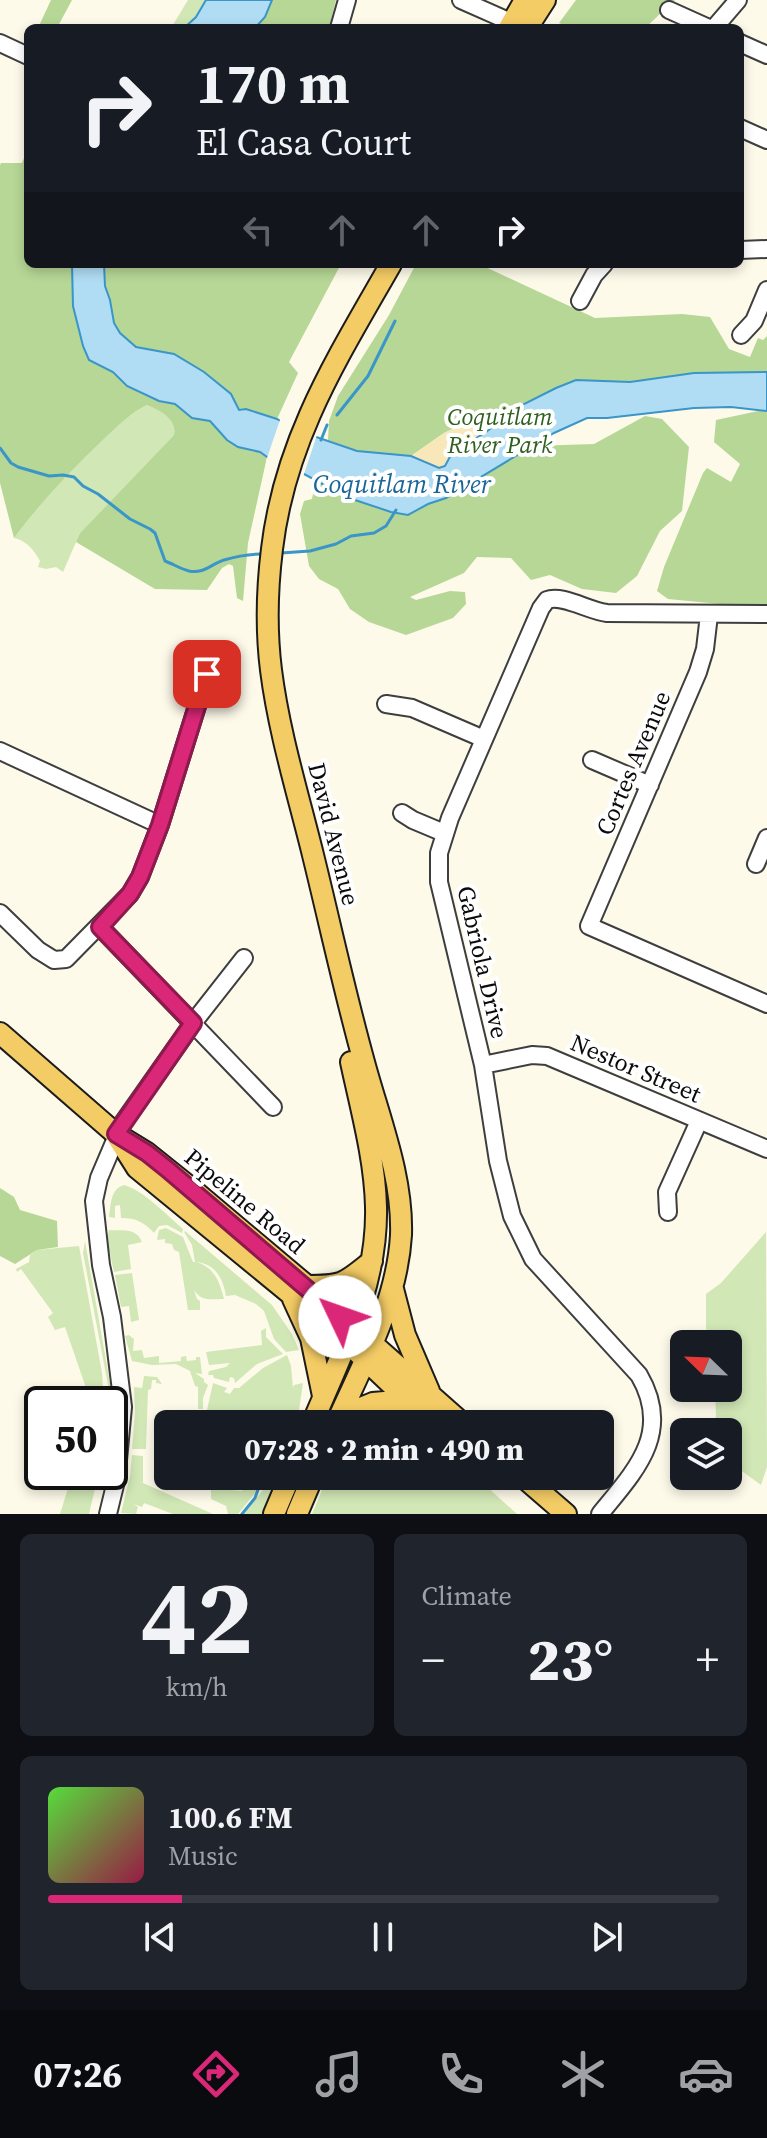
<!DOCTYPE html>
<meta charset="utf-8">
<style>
body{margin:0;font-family:"Source Serif 4",serif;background:#20242c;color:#f1f3f6;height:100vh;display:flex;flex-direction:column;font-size:30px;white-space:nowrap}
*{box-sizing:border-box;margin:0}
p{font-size:26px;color:#9ea1a6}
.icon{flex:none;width:44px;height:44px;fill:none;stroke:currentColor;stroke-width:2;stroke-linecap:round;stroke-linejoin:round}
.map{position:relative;height:1514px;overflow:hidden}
.sheet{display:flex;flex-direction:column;gap:20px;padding:20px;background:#0d0f14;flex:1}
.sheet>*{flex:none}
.hud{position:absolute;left:24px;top:24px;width:720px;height:244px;border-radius:12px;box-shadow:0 4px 12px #0003;background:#171b24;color:#f1f3f6;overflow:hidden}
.needle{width:52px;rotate:293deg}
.controls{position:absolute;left:670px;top:1330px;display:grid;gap:16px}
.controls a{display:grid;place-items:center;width:72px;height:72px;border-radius:12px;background:#171b24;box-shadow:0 4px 12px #0003;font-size:40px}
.speed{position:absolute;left:24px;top:1386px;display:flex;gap:16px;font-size:40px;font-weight:700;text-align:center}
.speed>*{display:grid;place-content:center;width:104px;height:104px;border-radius:50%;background:#171b24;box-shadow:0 4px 12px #0003;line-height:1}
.speed .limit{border:4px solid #111;border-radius:12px;background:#fff;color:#111}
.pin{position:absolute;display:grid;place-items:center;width:68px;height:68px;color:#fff;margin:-34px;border-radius:16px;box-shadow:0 4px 12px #0006}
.me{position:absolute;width:88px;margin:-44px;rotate:312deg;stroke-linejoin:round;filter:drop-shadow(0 0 6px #0008)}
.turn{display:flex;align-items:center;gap:28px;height:168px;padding:0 40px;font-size:36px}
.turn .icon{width:104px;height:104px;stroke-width:2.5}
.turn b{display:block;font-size:56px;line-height:68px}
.lanes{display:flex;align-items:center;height:76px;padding:0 40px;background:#0003;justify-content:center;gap:40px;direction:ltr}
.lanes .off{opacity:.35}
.big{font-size:60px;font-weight:800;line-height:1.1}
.sheet .widget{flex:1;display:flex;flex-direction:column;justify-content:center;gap:12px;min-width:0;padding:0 28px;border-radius:12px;background:#20242c}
.sheet .dial{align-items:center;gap:0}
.dial b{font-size:104px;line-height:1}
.song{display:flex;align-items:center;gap:24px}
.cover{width:96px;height:96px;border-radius:12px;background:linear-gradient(135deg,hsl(110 70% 55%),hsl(340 70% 35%))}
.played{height:8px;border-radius:4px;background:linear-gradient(90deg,#db2777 20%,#363941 20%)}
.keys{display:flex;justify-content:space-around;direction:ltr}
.heat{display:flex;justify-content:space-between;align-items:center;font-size:44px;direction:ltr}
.sheet .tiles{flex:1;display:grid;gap:20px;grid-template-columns:1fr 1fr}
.widget:last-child{grid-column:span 2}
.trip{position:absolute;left:154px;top:1410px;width:460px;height:80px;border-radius:12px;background:#171b24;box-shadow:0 4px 12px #0003;font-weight:800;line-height:80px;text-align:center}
.tab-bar{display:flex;height:128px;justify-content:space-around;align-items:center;background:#090b0e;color:#9ea1a6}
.tab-bar .icon{width:56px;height:56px}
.tab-bar .on{color:#db2777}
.tab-bar b{font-size:36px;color:#f1f3f6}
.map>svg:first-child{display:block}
.green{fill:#d1e7b6}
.forest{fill:#b6d796}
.sand{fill:#f8e8b9}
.water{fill:#b1ddf4;stroke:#3a95c8;stroke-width:2}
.pier{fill:#fefaea}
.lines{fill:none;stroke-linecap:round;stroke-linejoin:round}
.stream{stroke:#3a95c8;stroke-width:3}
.minor-casing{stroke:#3e3e3e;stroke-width:20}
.major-casing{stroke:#1c1c1c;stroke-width:24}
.minor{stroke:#fff;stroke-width:16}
.major{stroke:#f4cc65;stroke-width:20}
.route-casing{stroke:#8e194d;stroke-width:20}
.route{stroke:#db2777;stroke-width:14}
.labels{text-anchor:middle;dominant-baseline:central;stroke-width:8;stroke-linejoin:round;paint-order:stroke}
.park-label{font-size:24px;font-style:italic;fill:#2f601f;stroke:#fff}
.street-label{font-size:24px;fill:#0b0b0b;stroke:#fff}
.water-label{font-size:26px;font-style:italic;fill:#1a6698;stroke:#fff}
</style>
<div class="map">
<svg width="767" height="1514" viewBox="0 0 767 1514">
<rect width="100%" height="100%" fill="#fefaea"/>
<!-- green -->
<path class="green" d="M188 0H206L196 17 184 28H171Z
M147 405C161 410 177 419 174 435L80 533 63 572 56 567 46 569 38 567 40 561C33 549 27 541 14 538 41 502 71 470 103 440 117 427 130 413 147 405Z
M124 1185C143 1190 167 1215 183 1229L182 1233 167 1225 159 1226 154 1233C144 1222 136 1218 121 1218L120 1205 115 1206V1218L109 1217C111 1205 110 1189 124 1185Z
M166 1228 183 1237 193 1262H195L192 1245 184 1232 185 1231 272 1305 292 1334 299 1350 286 1352 274 1339 264 1311 256 1304 235 1295 226 1296C223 1278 215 1264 197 1262 215 1269 219 1280 224 1299 210 1299 202 1302 194 1290L197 1299 200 1301V1310H188L179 1252 174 1250 172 1244 165 1243V1239L157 1240 159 1230Z
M109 1230C123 1231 136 1227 142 1242L128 1245 131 1269 114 1272 107 1240Z
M766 1232 767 1467 761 1485 728 1461V1432H712L716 1416 715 1388H728V1344H710L706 1328V1294L721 1283Z
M85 1241 110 1383V1431L108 1385 83 1253Z
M79 1246 102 1373 104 1404H84L85 1385 65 1327 55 1330 48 1317 53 1313 21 1269 17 1272 16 1269 29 1262 30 1255 37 1250Z
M132 1273 139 1320 131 1322 129 1306 121 1307 115 1275Z
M266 1328V1337L283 1354 257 1364 235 1383 234 1378 230 1377 229 1382 214 1378 213 1375H208L209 1371 226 1367 230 1363 209 1365 206 1352 262 1345 261 1331Z
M129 1335 134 1339 133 1351 142 1350 144 1358 159 1356V1363L181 1361V1357L186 1356 187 1361 196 1360V1357H200L202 1374 195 1373 204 1379V1382L208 1385 203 1398V1409H198V1387L195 1386 190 1371 176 1364 152 1365 132 1361 125 1336Z
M287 1355 291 1366 293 1388 294 1385 303 1383 297 1424H209L207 1410 213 1383 227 1388 224 1392 230 1394 234 1388H239L263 1368Z
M144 1376 157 1377 162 1384 156 1383V1380H152L151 1389 148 1390 146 1449H132L135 1413 134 1387 142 1388Z
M386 1410 410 1416 422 1424H357L378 1412Z
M132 1455 143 1456V1483L213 1514H173L144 1503 142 1507 133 1504 138 1507 136 1514 121 1513 130 1476Z
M73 1472H99L89 1514H60Z
M251 1476H261L256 1492 238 1514H228L226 1506 211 1499V1488L242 1491V1489H250Z
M266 1476H280L264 1514H244L263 1490Z
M328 1476H475L517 1514H312Z"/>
<!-- forest -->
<path class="forest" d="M51 0H72L57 28H38Z
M272 0H336L329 28H255L265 17Z
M576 0H675L645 28H570L559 23Z
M28 148V264H72L73 306 89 360 113 372 127 386 159 401 175 404 192 418 210 421 227 440 238 447 260 452 267 457 248 543 243 601 237 598 233 566 229 564 222 568 207 590 155 589 76 542 80 533 174 435C177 419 160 410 147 405 130 413 117 427 103 440 71 470 41 502 14 538L0 483V165L1 163H22Z
M104 264H341L289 362 298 373 277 419 246 409 239 410 231 394 174 354 136 347 120 333 114 323 110 300 105 286Z
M416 264H479L595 318 682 314 710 317 729 349 750 357 758 338 763 340 767 336V372L694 373 630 382 576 380 556 388 524 404 482 415 444 433 411 456 357 451 328 440 329 421 338 396 389 315Z
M767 409V605H730L668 599 657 591 664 567 703 473 707 468 731 482 740 464 714 442 716 420Z
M645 416 662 419 689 447 682 511 660 531 637 576 616 593 582 589 550 575 531 580 511 558 477 557 464 573 410 597 416 600 450 591 465 592 466 604 453 618 406 635 369 622 350 609 338 589 319 579 309 566 300 514 304 501 312 499 316 479 346 497 391 512 408 515 428 504 446 498 532 446 594 444Z
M0 1188 14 1197 20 1210 57 1221 58 1247 37 1250 15 1264 0 1256Z"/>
<!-- sand -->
<path class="sand" d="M524 404 486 432 452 453 445 466 439 468 411 456 444 433 482 415Z"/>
<!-- water -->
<path class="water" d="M206 0H272L265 17 255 28H184L196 17Z
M72 264H104L105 286 110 300 114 323 120 333 136 347 174 354 204 372 231 394 239 410 246 409 277 419 296 430 357 451 411 456 439 468 445 466 452 453 486 432 524 404 556 388 576 380 630 382 694 373 767 372V411L731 407 694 408 607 418H587L554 433 446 498 428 504 408 515 391 512 346 497 284 463 270 459 260 452 238 447 227 440 210 421 192 418 175 404 159 401 127 386 113 372 89 360 83 346 73 306Z"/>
<!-- pier -->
<path class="pier" d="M281 417 297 426 318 432 303 477 266 461Z"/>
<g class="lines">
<!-- stream -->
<path class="stream" d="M337 415 368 376 395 321
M321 440 327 425
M0 448 11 463 18 467 49 476 63 475 74 477 83 486 98 494 130 519 150 529 155 533 165 561C173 564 181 569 189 571 204 574 211 564 224 560 237 556 249 554 262 554
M281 553 310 551 336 544 351 536 374 533 386 526 396 510
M242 1514 255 1498 263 1476"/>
<defs>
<path id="minor" d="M461 0 522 27
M669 10 709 28
M339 28 347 0
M714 28 738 0
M0 43 28 56
M740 43 767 55
M740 128 767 140
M740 250 767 249
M580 301 594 275 604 264
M741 335 754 321 767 290
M709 615 705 649 698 672 589 926 767 1004
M386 704 412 708 484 739
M0 751 160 825
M592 760 650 785
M402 813 413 820 444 833
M756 864 767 838
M0 913 38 950 54 960 66 959 130 894 140 877 160 825 207 674
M100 927 273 1107
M483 1065 532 1055 547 1056 767 1149
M668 1212 667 1192 699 1121
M108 1514 116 1481 123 1407 112 1317 101 1265 94 1201 99 1178 122 1124 193 1023 244 958
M600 1514C635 1471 673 1433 639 1375L533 1259 512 1216 498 1161 483 1065 439 882V853L450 818 541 608 547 600C562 594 589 611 607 613L767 614"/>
<path id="major" d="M509 28 525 0
M527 28 545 0
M0 1033 116 1134 147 1153 187 1185 307 1286 463 1424
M118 1138 137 1168 331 1327 408 1400 442 1408
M307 1286C344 1286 343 1284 372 1261
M393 1289 405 1335 429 1391
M293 1299 311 1338 323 1396
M339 1417 373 1403 408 1400
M312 1424C341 1354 378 1286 376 1207 375 1159 361 1109 351 1062
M336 1424C363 1363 397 1303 401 1235 403 1176 379 1118 364 1062 345 994 330 924 313 855 298 794 279 733 271 670 266 630 267 589 272 549 285 439 338 357 391 264
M522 1476 566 1514
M274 1514 290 1476
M297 1514 313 1476"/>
</defs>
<!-- minor casing -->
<use href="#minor" class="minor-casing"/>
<!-- major casing -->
<use href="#major" class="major-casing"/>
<!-- minor -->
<use href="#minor" class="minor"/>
<!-- major -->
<use href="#major" class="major"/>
</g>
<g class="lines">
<defs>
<path id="route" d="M207 674 160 825 140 877 130 894 100 927 193 1023 116 1134 147 1153 167 1169 340 1317"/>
</defs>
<!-- route casing -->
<use href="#route" class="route-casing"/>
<!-- route -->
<use href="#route" class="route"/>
</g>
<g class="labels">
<!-- park labels -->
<g class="park-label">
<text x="500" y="416">Coquitlam<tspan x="500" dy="28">River Park</tspan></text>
</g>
<!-- street labels -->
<g class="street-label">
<text transform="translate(633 763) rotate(-67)">Cortes Avenue</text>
<text transform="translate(334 834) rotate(76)">David Avenue</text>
<text transform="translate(483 962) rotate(77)">Gabriola Drive</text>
<text transform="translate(636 1068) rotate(23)">Nestor Street</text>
<text transform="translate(245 1201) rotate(40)">Pipeline Road</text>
</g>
<!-- water labels -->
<g class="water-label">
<text x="402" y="484">Coquitlam River</text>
</g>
</g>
</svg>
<div class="controls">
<a><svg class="needle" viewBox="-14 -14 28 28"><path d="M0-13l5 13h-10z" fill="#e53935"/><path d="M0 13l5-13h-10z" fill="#9ea1a6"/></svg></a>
<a><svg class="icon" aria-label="layers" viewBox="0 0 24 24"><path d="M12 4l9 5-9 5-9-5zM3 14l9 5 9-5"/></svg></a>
</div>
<div class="speed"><div class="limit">50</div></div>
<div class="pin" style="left:207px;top:674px;background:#d93025"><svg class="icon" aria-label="arrive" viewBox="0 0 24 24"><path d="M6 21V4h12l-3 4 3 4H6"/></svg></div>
<svg class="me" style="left:340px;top:1317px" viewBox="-20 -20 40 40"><circle r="19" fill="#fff"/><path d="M0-13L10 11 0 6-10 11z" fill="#db2777"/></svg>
<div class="trip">07:28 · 2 min · 490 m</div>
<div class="hud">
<div class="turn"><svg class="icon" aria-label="right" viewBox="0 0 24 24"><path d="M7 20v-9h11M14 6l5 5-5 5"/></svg><div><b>170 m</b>El Casa Court</div></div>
<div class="lanes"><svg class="icon off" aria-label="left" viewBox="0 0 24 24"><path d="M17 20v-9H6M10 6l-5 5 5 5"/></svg><svg class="icon off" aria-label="ahead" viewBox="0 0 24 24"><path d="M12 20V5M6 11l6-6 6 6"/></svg><svg class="icon off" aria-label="ahead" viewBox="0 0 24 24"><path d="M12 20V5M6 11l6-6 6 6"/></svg><svg class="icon" aria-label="right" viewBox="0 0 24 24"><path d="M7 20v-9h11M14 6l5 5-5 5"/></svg></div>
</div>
</div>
<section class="sheet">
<div class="tiles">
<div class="widget dial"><b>42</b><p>km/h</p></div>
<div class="widget"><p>Climate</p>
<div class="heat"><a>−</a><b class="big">23°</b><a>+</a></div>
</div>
<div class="widget">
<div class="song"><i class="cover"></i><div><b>100.6 FM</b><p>Music</p></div></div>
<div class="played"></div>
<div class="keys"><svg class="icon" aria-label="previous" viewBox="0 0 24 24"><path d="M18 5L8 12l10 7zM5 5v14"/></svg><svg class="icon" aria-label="pause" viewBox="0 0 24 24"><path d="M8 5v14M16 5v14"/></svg><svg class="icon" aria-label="next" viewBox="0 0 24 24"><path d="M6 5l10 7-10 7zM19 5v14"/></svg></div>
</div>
</div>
</section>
<nav class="tab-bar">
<b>07:26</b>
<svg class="icon on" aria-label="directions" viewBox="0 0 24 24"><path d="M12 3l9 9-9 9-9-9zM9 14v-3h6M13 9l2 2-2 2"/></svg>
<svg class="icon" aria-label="music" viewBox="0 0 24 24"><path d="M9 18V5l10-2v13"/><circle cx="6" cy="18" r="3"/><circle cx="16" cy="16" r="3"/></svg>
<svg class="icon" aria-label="phone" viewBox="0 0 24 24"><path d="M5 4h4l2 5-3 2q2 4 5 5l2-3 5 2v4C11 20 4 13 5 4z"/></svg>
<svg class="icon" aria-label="climate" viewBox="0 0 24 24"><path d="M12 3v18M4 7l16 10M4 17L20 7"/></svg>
<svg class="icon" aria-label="car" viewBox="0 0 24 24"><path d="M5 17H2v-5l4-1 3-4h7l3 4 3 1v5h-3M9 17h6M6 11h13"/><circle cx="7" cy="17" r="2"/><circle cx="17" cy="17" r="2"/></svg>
</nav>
